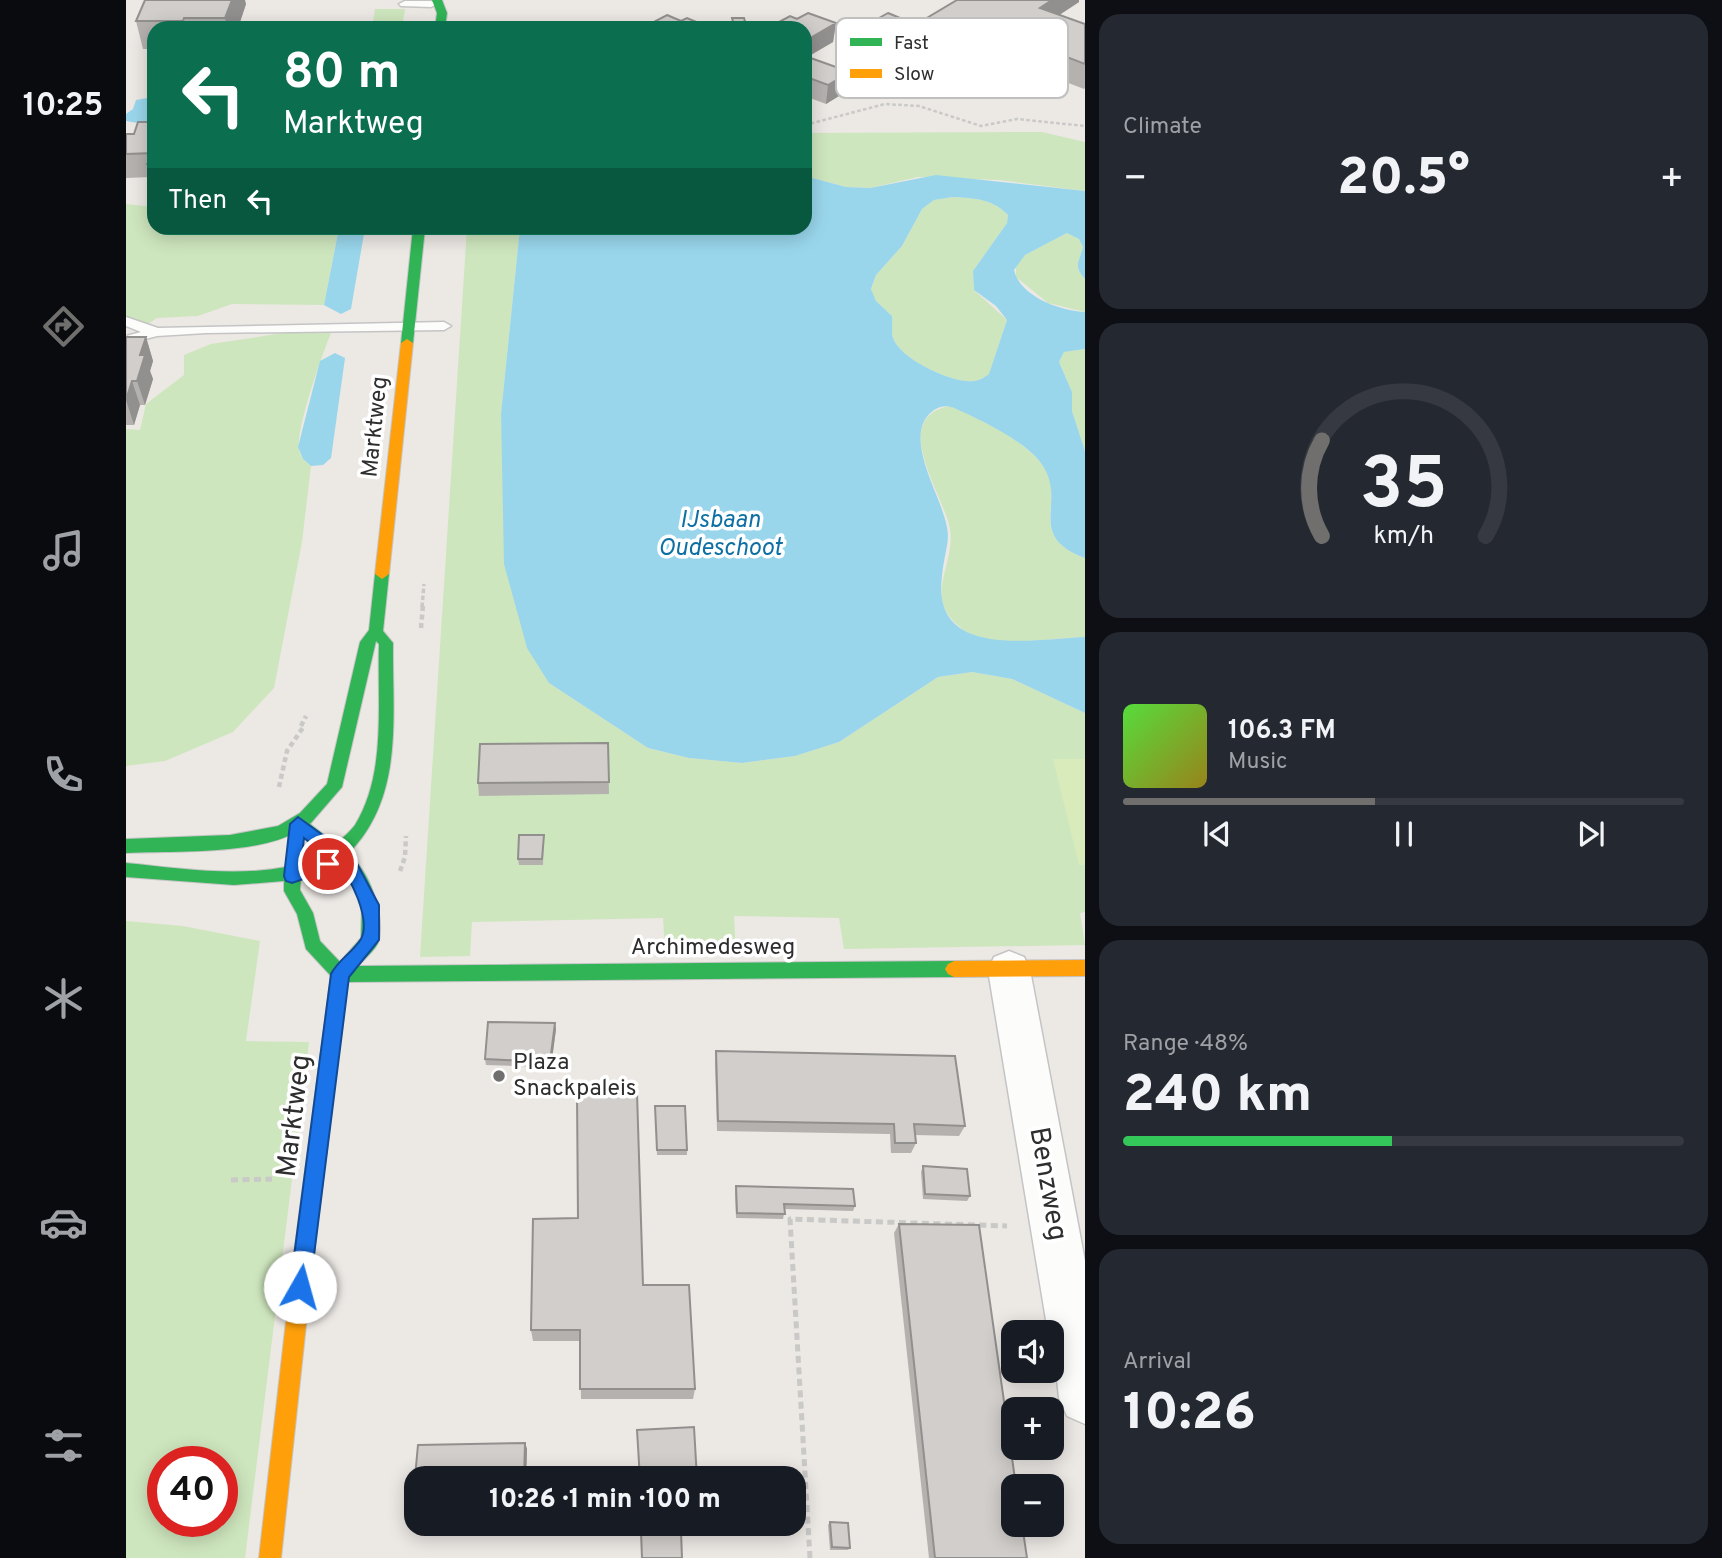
<!DOCTYPE html>
<meta charset="utf-8">
<style>
body{margin:0;font-family:Overpass,sans-serif;background:#242831;color:#f1f3f6;height:100vh;display:flex;flex-direction:column;font-size:26px;white-space:nowrap}
*{box-sizing:border-box;margin:0}
p{font-size:23px;color:#9ea1a6}
.icon{flex:none;width:38px;height:38px;fill:none;stroke:currentColor;stroke-width:2;stroke-linecap:round;stroke-linejoin:round}
.map{position:relative;flex:1;overflow:hidden}
.panel{display:flex;flex-direction:column;gap:14px;padding:14px;background:#0d0f14;width:637px}
.panel>*{flex:none}
.top-card{position:absolute;left:21px;top:21px;width:665px;height:214px;border-radius:21px;box-shadow:0 4px 18px #0003;background:#0b6e4f;color:#fff;overflow:hidden}
.tools{position:absolute;left:875px;top:1320px;display:grid;gap:14px}
.tools a{display:grid;place-items:center;width:63px;height:63px;border-radius:14px;background:#171b24;box-shadow:0 4px 18px #0003;font-size:35px}
.speed{position:absolute;left:21px;top:1446px;display:flex;gap:14px;font-size:35px;font-weight:700;text-align:center}
.speed>*{display:grid;place-content:center;width:91px;height:91px;border-radius:50%;background:#171b24;box-shadow:0 4px 18px #0003;line-height:1}
.speed .limit{border:10px solid #d22;background:#fff;color:#111}
.pin{position:absolute;display:grid;place-items:center;width:60px;height:60px;color:#fff;margin:-30px;border:4px solid #fff;border-radius:50%;box-shadow:0 2px 7px #0007}
.me{position:absolute;width:77px;margin:-38px;rotate:7deg;stroke-linejoin:round;filter:drop-shadow(0 0 5px #0008)}
.turn{display:flex;align-items:center;gap:24px;height:147px;padding:0 21px;font-size:32px}
.turn .icon{width:91px;height:91px;stroke-width:2.5}
.turn b{display:block;font-size:49px;line-height:60px}
.then{display:flex;align-items:center;height:66px;padding:0 21px;background:#0003;gap:14px;font-size:26px}
.big{font-size:52px;font-weight:800;line-height:1.1}
.panel .widget{flex:1;display:flex;flex-direction:column;justify-content:center;gap:10px;min-width:0;padding:0 24px;border-radius:21px;background:#242831}
.panel .dial{align-items:center;gap:0}
.dial svg{height:182px;overflow:visible;fill:none;stroke:#363941;stroke-width:7;stroke-linecap:round;text-anchor:middle}
.dial text{fill:#f1f3f6;stroke:none}
.song{display:flex;align-items:center;gap:21px}
.cover{width:84px;height:84px;border-radius:10px;background:linear-gradient(135deg,hsl(110 70% 55%),hsl(50 70% 35%))}
.played{height:7px;border-radius:4px;background:linear-gradient(90deg,#706f6e 45%,#363941 45%)}
.keys{display:flex;justify-content:space-around;direction:ltr}
.heat{display:flex;justify-content:space-between;align-items:center;font-size:38px;direction:ltr}
.charge{height:10px;border-radius:5px;background:linear-gradient(90deg,#34c759 48%,#363941 0)}
.trip{position:absolute;left:278px;top:1466px;width:402px;height:70px;border-radius:21px;background:#171b24;box-shadow:0 4px 18px #0003;font-weight:800;line-height:70px;text-align:center}
main{display:flex;flex:1;min-height:0}
.menu{display:flex;flex-direction:column;width:126px;justify-content:space-around;align-items:center;background:#090b0e;color:#9ea1a6}
.menu .icon{width:49px;height:49px}
.menu .active{color:#706f6e}
.menu b{font-size:32px;color:#f1f3f6}
.map>svg:first-child{display:block}
.green{fill:#cee6be;fill-rule:evenodd}
.pitch{fill:#d9eabb}
.water{fill:#99d6ec;fill-rule:evenodd}
.lines{fill:none;stroke-linecap:round;stroke-linejoin:round}
.lane-casing{stroke:#c5c4c5;stroke-width:3}
.street-casing{stroke:#c5c4c5;stroke-width:3}
.fast-casing{stroke:#c5c4c5;stroke-width:2}
.slow-casing{stroke:#c5c4c5;stroke-width:2}
.path-far3{stroke:#c9c9c8;stroke-width:2.5;stroke-dasharray:3.5 2.5;stroke-linecap:butt}
.path-far2{stroke:#c9c9c8;stroke-width:3.5;stroke-dasharray:4.5 2.5;stroke-linecap:butt}
.path-far1{stroke:#c9c9c8;stroke-width:4.5;stroke-dasharray:5 3.5;stroke-linecap:butt}
.path{stroke:#c9c9c8;stroke-width:5;stroke-dasharray:7 4.5;stroke-linecap:butt}
.lane{fill:#fcfcfb;fill-rule:evenodd}
.street{fill:#fcfcfb;fill-rule:evenodd}
.fast{fill:#30b455;fill-rule:evenodd}
.slow{fill:#ff9f0a;fill-rule:evenodd}
.wall{fill:#b4b1af}
.shaded-wall{fill:#92908e}
.building{fill:#d1cecb;stroke:#92908e;stroke-width:2}
.route{fill:#1a73e8;stroke:#114b97;stroke-width:2;fill-rule:evenodd}
.poi-dot{fill:#706f6e;stroke:#fff;stroke-width:2.5}
.labels{text-anchor:middle;dominant-baseline:central;stroke-width:7;stroke-linejoin:round;paint-order:stroke}
.street-label{font-size:23px;fill:#2e2e2e;stroke:#fff}
.poi-label{font-size:23px;fill:#2e2e2e;stroke:#fff;text-anchor:start}
.water-label{font-size:24px;font-style:italic;fill:#0d6fa3;stroke:#fff}
.near-street-label{font-size:28px;fill:#2e2e2e;stroke:#fff}
.key{fill:#fff;stroke:#c0c0c0;stroke-width:2}
.key-label{font-size:19px;fill:#2e2e2e}
</style>
<main>
<nav class="menu">
<b>10:25</b>
<svg class="icon active" aria-label="directions" viewBox="0 0 24 24"><path d="M12 3l9 9-9 9-9-9zM9 14v-3h6M13 9l2 2-2 2"/></svg>
<svg class="icon" aria-label="music" viewBox="0 0 24 24"><path d="M9 18V5l10-2v13"/><circle cx="6" cy="18" r="3"/><circle cx="16" cy="16" r="3"/></svg>
<svg class="icon" aria-label="phone" viewBox="0 0 24 24"><path d="M5 4h4l2 5-3 2q2 4 5 5l2-3 5 2v4C11 20 4 13 5 4z"/></svg>
<svg class="icon" aria-label="climate" viewBox="0 0 24 24"><path d="M12 3v18M4 7l16 10M4 17L20 7"/></svg>
<svg class="icon" aria-label="car" viewBox="0 0 24 24"><path d="M5 17H2v-5l4-1 3-4h7l3 4 3 1v5h-3M9 17h6M6 11h13"/><circle cx="7" cy="17" r="2"/><circle cx="17" cy="17" r="2"/></svg>
<svg class="icon" aria-label="filters" viewBox="0 0 24 24"><path d="M4 7h16M4 17h16"/><circle cx="9" cy="7" r="2"/><circle cx="15" cy="17" r="2"/></svg>
</nav>
<div class="map">
<svg width="959" height="1558" viewBox="0 0 959 1558">
<rect width="100%" height="100%" fill="#ece8e4"/>
<!-- green -->
<path class="green" d="M249 9H279L276 28H246Z
M916 132 959 142V191L873 180 792 177 744 188 720 187 679 176V133Z
M827 197C848 198 867 199 882 215L881 223 847 271 848 290 881 320 863 375C858 377 853 381 848 381 827 384 774 359 767 338 765 332 767 323 766 316L750 301 745 290 750 275 776 246 796 209 808 200Z
M0 204 28 207V228H213L198 305 106 304 72 316 31 318 19 326 0 327Z
M341 228H394L375 414 378 480 423 683 522 748 563 758 616 763 669 756 713 742 812 677 846 672 886 679 959 713V912L954 913 959 945 718 949 713 918 608 916 610 952 539 951 537 918 346 922 344 956 294 957Z
M941 233 953 239 957 247C953 262 947 266 959 279V312L922 303 890 277V264L899 255Z
M157 333H205C196 355 170 428 173 449 174 457 179 461 185 466L176 542 148 688 107 732 39 761 0 766V429L14 430 20 404 58 375V355L85 344Z
M959 349V451L946 411V392L933 362 938 352Z
M823 406C854 419 892 436 915 463 944 498 896 534 959 558V637C927 638 865 649 839 631 793 599 830 568 824 529 818 495 762 419 823 406Z
M0 921 57 926 134 941 120 1041 183 1042 119 1558H0ZM37 1461H96V1521H37Z"/>
<!-- pitch -->
<path class="pitch" d="M927 759H959V865H953Z"/>
<!-- water -->
<path class="water" d="M28 92V126L0 121V114L7 109 10 100 21 98Z
M810 175 959 191V279C947 266 953 262 957 247L953 239 941 233 899 255 888 270C894 297 935 311 959 312V349L938 352 933 362 946 392V411L959 451V558C899 535 941 504 917 466 902 442 853 419 828 408 821 405 814 406 808 410 780 429 803 475 812 499 828 541 821 535 816 576 805 660 907 639 959 637V713L886 679 846 672 812 677 713 742 669 756 616 763 563 758 522 748 423 683 401 648 378 564 375 414 394 228H679V176L720 187 744 188ZM827 197C848 198 867 199 882 215L881 223 847 271 848 290 870 306 881 320 863 374C859 377 853 381 848 381 827 384 774 359 767 338 765 332 767 323 766 316L750 301 745 289 750 275 776 246 796 209 808 200Z
M213 228H239L225 309 215 314 198 305Z
M209 353 219 358 205 458 197 465 185 466 177 459 172 447 194 361Z"/>
<g class="lines">
<defs>
<path id="lane" d="M279 1H305L311 4 305 7 275 6 273 4Z
M0 317 32 328 318 322 325 326 318 330 80 333 31 336 0 344V336L15 332 0 326Z"/>
<path id="street" d="M883 951 898 957 904 970 959 1261V1424L941 1416 933 1398 926 1332H922L862 970 868 957Z"/>
<path id="fast" d="M306 0H316L321 13 319 28H309L311 13Z
M287 228H299L287 343 281 347 275 343Z
M256 569 263 574 257 631 267 643C266 716 279 797 222 854 244 871 258 913 253 940 251 949 238 959 232 966L828 961 834 964 837 969 834 974 828 977 222 982 186 1269 183 1276 176 1279 169 1276 166 1269 205 976 180 949 171 914 158 891V881L108 885 0 877V863C52 868 108 877 160 867L163 847 169 845 175 847 176 863 197 853 170 832C130 855 47 851 0 853V839L104 835 152 826 174 813 201 784 234 642 243 630 249 574ZM250 641 253 644C251 703 261 773 229 825 224 832 216 838 210 844L184 824 216 787ZM209 863 217 869 236 903 235 938 214 962 194 941 187 913 174 890 175 877Z"/>
<path id="slow" d="M281 339 287 343 263 574 256 579 249 574 275 343Z
M959 960V976L828 977 822 974 819 969 822 964 828 961Z
M176 1259 183 1262 186 1269 155 1558H133L166 1269 169 1262Z"/>
</defs>
<!-- lane casing -->
<use href="#lane" class="lane-casing"/>
<!-- street casing -->
<use href="#street" class="street-casing"/>
<!-- fast casing -->
<use href="#fast" class="fast-casing"/>
<!-- slow casing -->
<use href="#slow" class="slow-casing"/>
<!-- path-far3 -->
<path class="path-far3" d="M679 125 759 104 793 106 855 126 891 119 959 126"/>
<!-- path-far2 -->
<path class="path-far2" d="M296 607 298 584"/>
<!-- path-far1 -->
<path class="path-far1" d="M295 628 297 605
M175 726 180 716
M153 787 161 751 178 726
M274 871 279 857 280 836"/>
<!-- path -->
<path class="path" d="M105 1180 146 1179
M684 1558 664 1219 881 1226"/>
<!-- lane -->
<use href="#lane" class="lane"/>
<!-- street -->
<use href="#street" class="street"/>
<!-- fast -->
<use href="#fast" class="fast"/>
<!-- slow -->
<use href="#slow" class="slow"/>
</g>
<!-- wall -->
<path class="wall" d="M953 2 933 15 959 24V88L958 89 870 55 822 87 783 71 784 63 770 57 774 34Z
M120 4 112 28H28V49H17L10 21Z
M753 18H774L773 25 765 30 752 25Z
M671 19 710 23 707 42 682 57 721 91 700 104 684 98 679 101V28Z
M28 122V188L25 177 0 178V134H8Z
M0 337H20L27 361 24 371 27 379 19 405H14L8 425H0Z
M482 743 483 794 353 796 352 783Z
M418 835 417 865H393L392 859Z
M430 1029 425 1067 360 1065 359 1059Z
M590 1051 839 1126 833 1136 789 1135 790 1143 785 1153H765L764 1134 591 1131 589 1062Z
M529 1106 561 1150V1155H531Z
M797 1166 844 1196 841 1201 797 1199 795 1172Z
M610 1186 729 1206 727 1211 659 1209 657 1219 610 1218 609 1191Z
M452 1218 517 1285 569 1389 567 1399H455L454 1341H407L405 1330Z
M773 1224 901 1558H803L768 1233Z
M399 1443 401 1449 400 1479H290V1517H284L280 1512 282 1487 288 1488 292 1445Z
M704 1522 724 1548 722 1550H704L702 1525Z
M317 1524H399V1530L320 1529Z"/>
<!-- shaded-wall -->
<path class="shaded-wall" d="M106 0H119L120 4 112 28H101L99 18Z
M926 0H953V2L909 31 914 8Z
M774 18 773 25 765 30 766 23Z
M710 23 707 42 679 58V41Z
M876 32 870 55 822 87 826 63Z
M724 72 721 91 700 104 702 85Z
M686 79 684 98 679 101 680 82Z
M20 337 27 361 24 371 27 379 19 405 11 381 14 355Z
M6 381 14 405 8 425 0 400Z
M429 1023 430 1029 425 1067 424 1062Z
M399 1443 401 1449 400 1479H398Z"/>
<!-- building -->
<path class="building" d="M19 0H106L99 18H58L57 21H10Z
M831 0H926L914 8 959 24V64L876 32 826 63 787 48 795 42 774 34Z
M682 13 710 23 679 41V28H642L664 16 671 19Z
M762 13 774 18 766 23 753 18Z
M541 15 555 21 561 18 585 28H521L518 27Z
M606 18H618L620 25 630 28H601L608 25Z
M679 56 724 72 702 85 686 79 680 82H679Z
M12 122H28V153L0 154V134H8Z
M28 153V165L21 164Z
M0 337H20L14 355H19L11 381H6L0 400Z
M482 743 483 782 352 783 354 744Z
M393 835H418L416 859H392Z
M362 1022 429 1023 424 1062 359 1059Z
M590 1051 829 1056 839 1126 788 1124 790 1143H769L768 1124 592 1121Z
M511 1093 517 1285H563L569 1389H454V1330H405L407 1219 452 1218 451 1094Z
M529 1106H559L561 1150H531Z
M797 1166 841 1169 844 1196 799 1194Z
M610 1186 727 1189 729 1206 658 1204 659 1214 611 1213Z
M773 1224 853 1225 890 1486H887V1524H896L901 1558H809Z
M568 1427 571 1479H514L511 1430Z
M399 1443 398 1479H290V1512H280L282 1487 288 1488 292 1445Z
M704 1522 722 1523 724 1548 706 1547Z
M555 1531 556 1558H516L515 1532Z"/>
<!-- route -->
<path class="route" d="M172 817 228 858 253 905V940L223 977 184 1287 181 1294 174 1297 167 1294 164 1287 205 974C212 960 227 952 235 939 245 920 225 875 209 862L207 869 166 883 160 881 158 876 164 824ZM178 838 202 857 175 865Z"/>
<!-- markers -->
<circle class="poi-dot" cx="373" cy="1076" r="7"/>
<g class="labels">
<!-- street labels -->
<g class="street-label">
<text transform="translate(250 427) rotate(-84)">Marktweg</text>
<text x="587" y="948">Archimedesweg</text>
</g>
<!-- poi labels -->
<g class="poi-label">
<text x="387" y="1063">Plaza<tspan x="387" dy="26">Snackpaleis</tspan></text>
</g>
<!-- water labels -->
<g class="water-label">
<text x="594" y="521">IJsbaan<tspan x="594" dy="28">Oudeschoot</tspan></text>
</g>
<!-- near-street labels -->
<g class="near-street-label">
<text transform="translate(169 1116) rotate(-83)">Marktweg</text>
<text transform="translate(921 1184) rotate(80)">Benzweg</text>
</g>
</g>
<!-- legend -->
<rect x="710" y="18" width="232" height="80" rx="10" class="key"/>
<rect x="724" y="38" width="32" height="8" fill="#30b455"/>
<rect x="724" y="69" width="32" height="9" fill="#ff9f0a"/>
<g class="key-label">
<text x="768" y="49">Fast</text>
<text x="768" y="80">Slow</text>
</g>
</svg>
<div class="tools">
<a><svg class="icon" aria-label="sound" viewBox="0 0 24 24"><path d="M4 9h4l5-4v14l-5-4H4zM17 9q2 3 0 6"/></svg></a>
<a>+</a>
<a>−</a>
</div>
<div class="speed"><div class="limit">40</div></div>
<div class="pin" style="left:202px;top:864px;background:#d93025"><svg class="icon" aria-label="arrive" viewBox="0 0 24 24"><path d="M6 21V4h12l-3 4 3 4H6"/></svg></div>
<svg class="me" style="left:174px;top:1287px" viewBox="-20 -20 40 40"><circle r="19" fill="#fff"/><path d="M0-13L10 11 0 6-10 11z" fill="#1a73e8"/></svg>
<div class="trip">10:26 · 1 min · 100 m</div>
<div class="top-card">
<div class="turn"><svg class="icon" aria-label="left" viewBox="0 0 24 24"><path d="M17 20v-9H6M10 6l-5 5 5 5"/></svg><div><b>80 m</b>Marktweg</div></div>
<div class="then">Then<svg class="icon" aria-label="left" viewBox="0 0 24 24"><path d="M17 20v-9H6M10 6l-5 5 5 5"/></svg></div>
</div>
</div>
<section class="panel">
<div class="widget"><p>Climate</p>
<div class="heat"><a>−</a><b class="big">20.5°</b><a>+</a></div>
</div>
<div class="widget dial"><svg viewBox="0 0 100 80">
<path d="M14 69A42 42 0 1 1 86 69"/>
<path d="M14 69A42 42 0 0 1 14 27" stroke="#706f6e"/>
<text x="50" y="56" font-size="32" font-weight="700">35</text>
<text x="50" y="72" font-size="11">km/h</text>
</svg></div>
<div class="widget">
<div class="song"><i class="cover"></i><div><b>106.3 FM</b><p>Music</p></div></div>
<div class="played"></div>
<div class="keys"><svg class="icon" aria-label="previous" viewBox="0 0 24 24"><path d="M18 5L8 12l10 7zM5 5v14"/></svg><svg class="icon" aria-label="pause" viewBox="0 0 24 24"><path d="M8 5v14M16 5v14"/></svg><svg class="icon" aria-label="next" viewBox="0 0 24 24"><path d="M6 5l10 7-10 7zM19 5v14"/></svg></div>
</div>
<div class="widget"><p>Range · 48%</p><b class="big">240 km</b><div class="charge"></div></div>
<div class="widget"><p>Arrival</p><b class="big">10:26</b></div>
</section>
</main>
